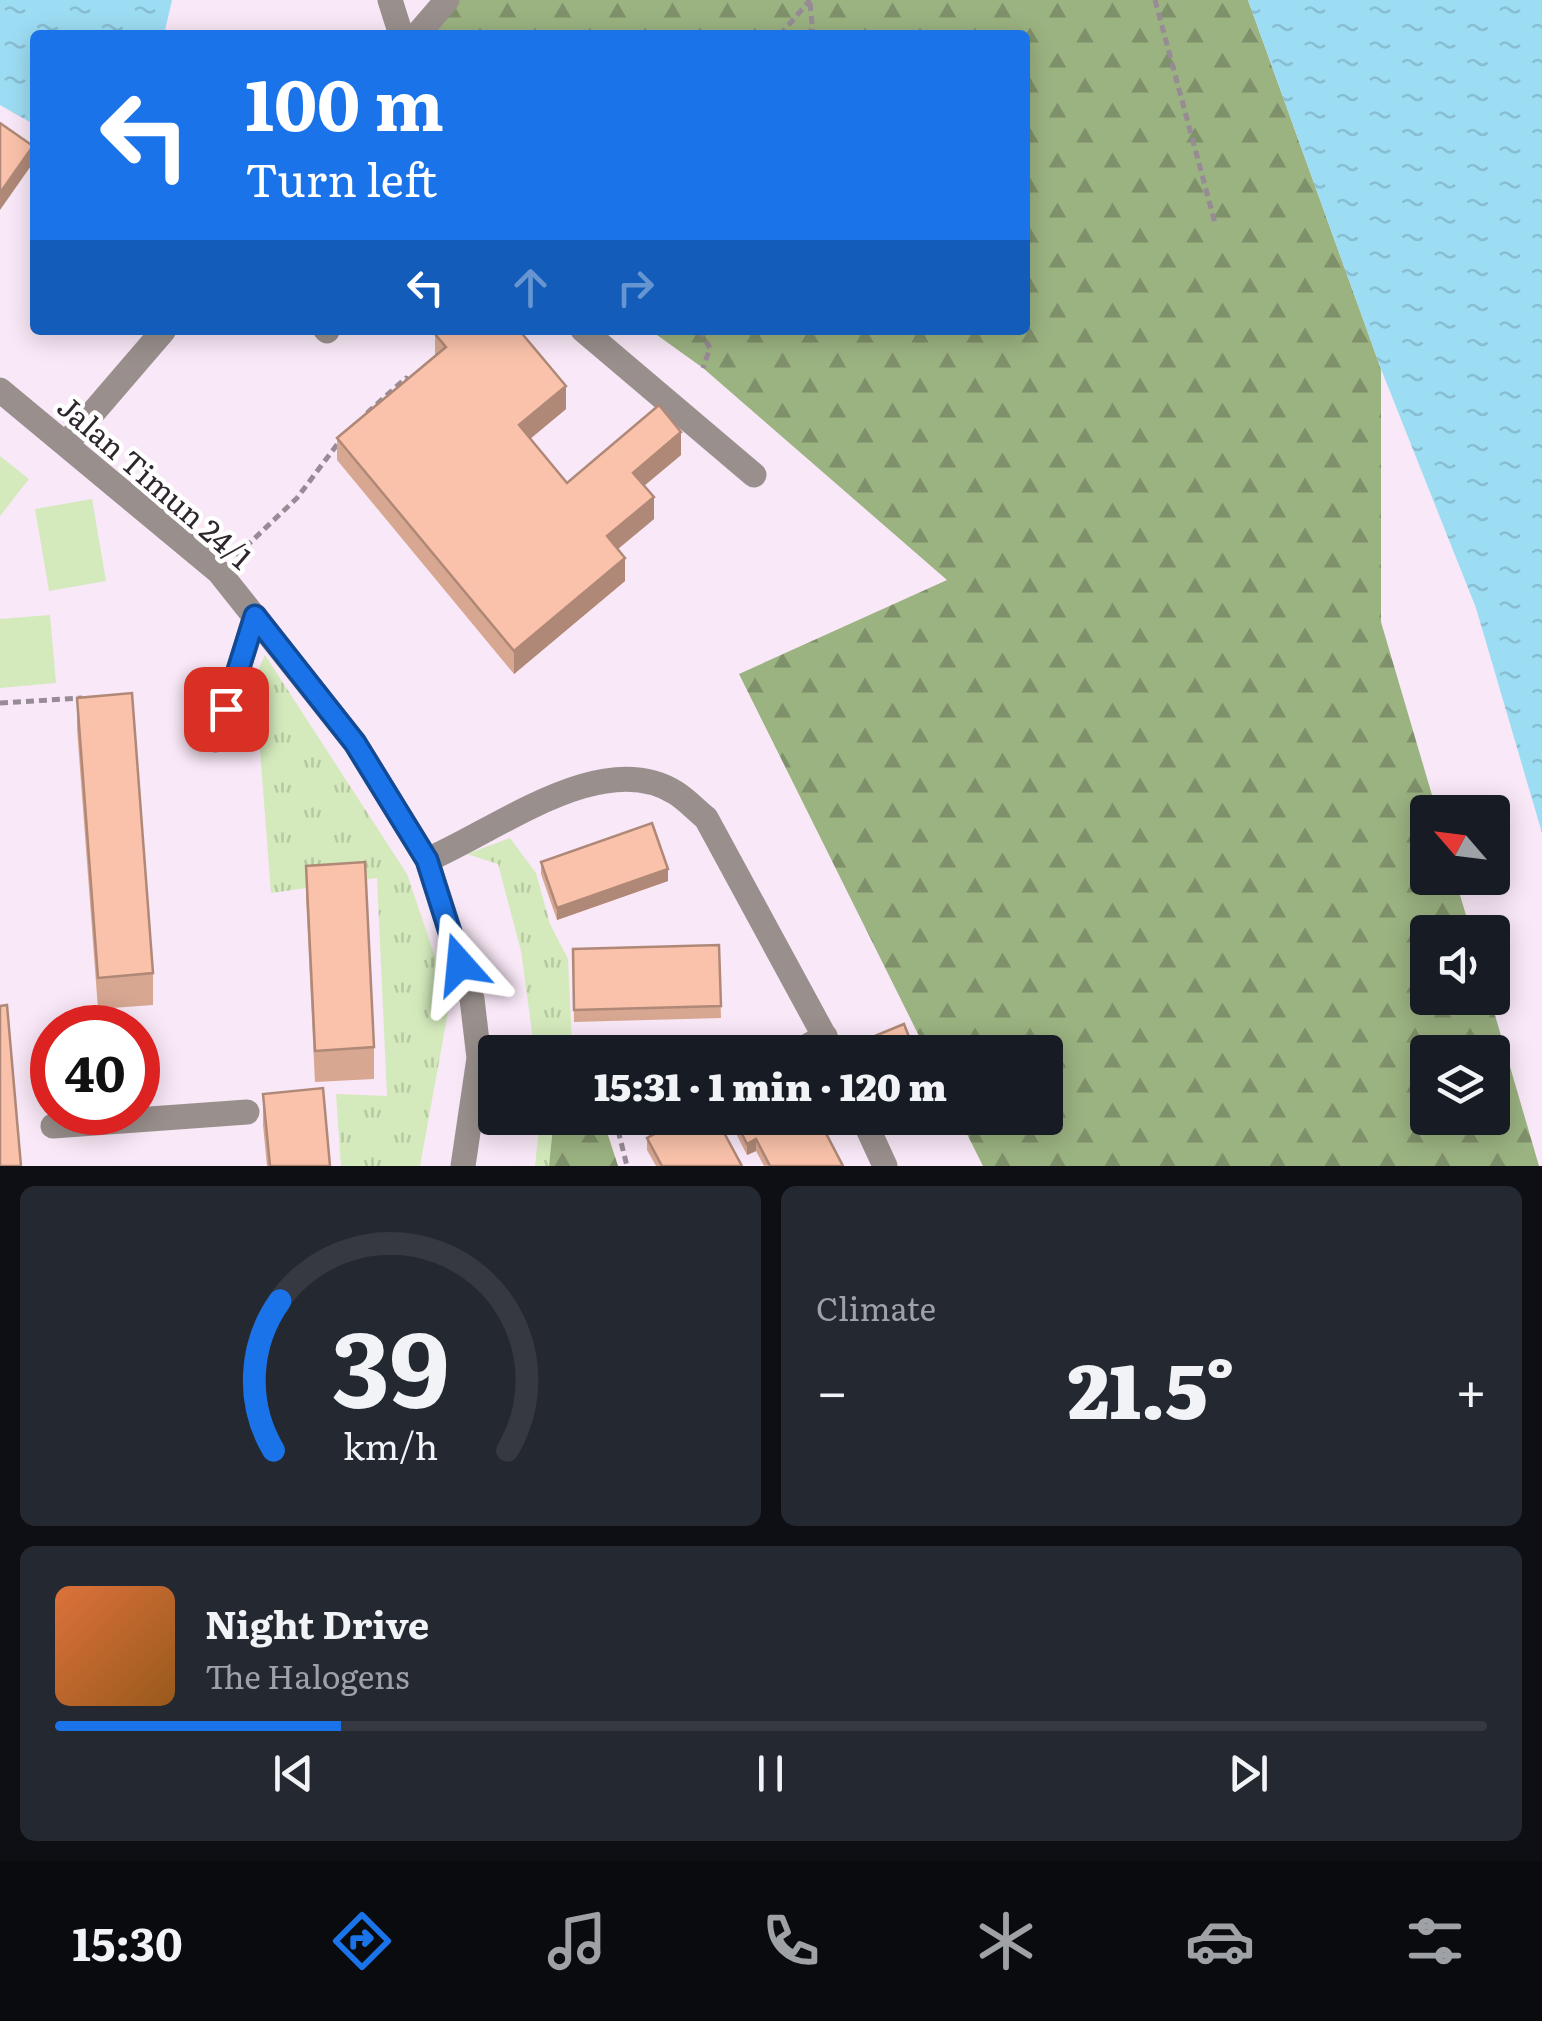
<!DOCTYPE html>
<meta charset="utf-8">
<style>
body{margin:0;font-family:Literata,serif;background:#242831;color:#f1f3f6;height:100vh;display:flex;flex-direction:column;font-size:38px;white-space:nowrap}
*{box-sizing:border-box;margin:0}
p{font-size:32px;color:#9ea1a6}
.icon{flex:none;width:55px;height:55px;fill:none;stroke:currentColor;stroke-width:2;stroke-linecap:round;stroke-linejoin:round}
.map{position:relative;height:1166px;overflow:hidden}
.sheet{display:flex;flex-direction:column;gap:20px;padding:20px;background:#0d0f14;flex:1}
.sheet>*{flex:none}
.guide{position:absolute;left:30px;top:30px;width:1000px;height:305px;border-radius:10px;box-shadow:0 5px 25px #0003;background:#1a73e8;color:#fff;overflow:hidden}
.needle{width:65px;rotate:298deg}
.controls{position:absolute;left:1410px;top:795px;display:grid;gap:20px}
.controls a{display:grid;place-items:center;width:100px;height:100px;border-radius:10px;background:#171b24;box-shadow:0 5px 25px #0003;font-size:50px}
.speed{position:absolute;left:30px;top:1005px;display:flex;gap:20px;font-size:50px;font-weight:700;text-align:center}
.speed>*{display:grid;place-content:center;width:130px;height:130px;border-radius:50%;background:#171b24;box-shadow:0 5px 25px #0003;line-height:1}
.speed .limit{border:15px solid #d22;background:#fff;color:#111}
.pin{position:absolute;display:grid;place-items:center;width:85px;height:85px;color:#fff;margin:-42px;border-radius:20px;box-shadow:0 5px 15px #0006}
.me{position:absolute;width:110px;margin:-55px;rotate:342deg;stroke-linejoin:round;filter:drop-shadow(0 0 8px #0008)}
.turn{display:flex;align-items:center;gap:35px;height:210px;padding:0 50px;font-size:45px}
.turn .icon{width:130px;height:130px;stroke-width:2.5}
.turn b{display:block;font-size:70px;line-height:85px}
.lanes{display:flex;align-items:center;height:95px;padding:0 50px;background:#0003;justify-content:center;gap:50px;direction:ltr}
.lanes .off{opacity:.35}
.big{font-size:75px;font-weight:800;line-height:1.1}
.sheet .widget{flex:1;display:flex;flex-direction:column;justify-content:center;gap:15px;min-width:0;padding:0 35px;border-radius:15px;background:#242831}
.sheet .dial{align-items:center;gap:0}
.dial svg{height:260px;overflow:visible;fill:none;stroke:#363941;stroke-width:7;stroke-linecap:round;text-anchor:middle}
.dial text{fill:#f1f3f6;stroke:none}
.song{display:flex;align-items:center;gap:30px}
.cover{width:120px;height:120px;border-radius:15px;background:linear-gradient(135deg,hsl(20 70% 55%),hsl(30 70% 35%))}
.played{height:10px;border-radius:5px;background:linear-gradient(90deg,#1a73e8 20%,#363941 20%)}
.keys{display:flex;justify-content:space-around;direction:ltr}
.heat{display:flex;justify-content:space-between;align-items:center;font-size:55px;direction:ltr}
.sheet .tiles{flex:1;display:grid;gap:20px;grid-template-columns:1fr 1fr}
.widget:last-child{grid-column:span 2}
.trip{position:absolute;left:478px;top:1035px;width:585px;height:100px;border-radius:10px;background:#171b24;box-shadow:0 5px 25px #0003;font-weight:800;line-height:100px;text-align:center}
.tabs{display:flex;height:160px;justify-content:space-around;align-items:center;background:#090b0e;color:#9ea1a6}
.tabs .icon{width:70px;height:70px}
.tabs .selected{color:#1a73e8}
.tabs b{font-size:45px;color:#f1f3f6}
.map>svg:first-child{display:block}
.grass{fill:url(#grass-tufts)}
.forest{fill:url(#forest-firs);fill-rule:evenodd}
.garden{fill:#d4eabc}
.water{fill:url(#water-ripples)}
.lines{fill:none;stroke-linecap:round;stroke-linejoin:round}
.path{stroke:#978b95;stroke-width:5;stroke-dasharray:8 5;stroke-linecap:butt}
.minor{stroke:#99908d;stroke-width:25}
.wall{fill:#d7a792}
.shaded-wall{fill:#af8877}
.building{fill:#fac2aa;stroke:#af8877;stroke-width:2.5}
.route-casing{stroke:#114b97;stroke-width:25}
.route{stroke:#1a73e8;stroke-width:18}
.labels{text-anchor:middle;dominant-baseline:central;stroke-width:9;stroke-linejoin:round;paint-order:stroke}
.street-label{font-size:30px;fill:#2e272d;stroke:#fff}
</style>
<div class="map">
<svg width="1542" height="1166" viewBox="0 0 1542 1166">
<defs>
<pattern id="grass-tufts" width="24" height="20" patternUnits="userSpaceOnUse" patternTransform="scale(2.5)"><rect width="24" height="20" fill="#d4eabc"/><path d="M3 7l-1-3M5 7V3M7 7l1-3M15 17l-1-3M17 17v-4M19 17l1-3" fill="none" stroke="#b6c9a2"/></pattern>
<pattern id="forest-firs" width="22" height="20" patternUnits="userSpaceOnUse" patternTransform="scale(2.5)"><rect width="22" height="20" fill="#9bb281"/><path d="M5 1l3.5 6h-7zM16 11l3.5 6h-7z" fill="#7f916a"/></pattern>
<pattern id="water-ripples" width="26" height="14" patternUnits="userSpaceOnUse" patternTransform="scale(2.5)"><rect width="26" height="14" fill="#9dddf4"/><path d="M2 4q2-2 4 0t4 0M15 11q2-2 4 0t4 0" fill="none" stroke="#88bed2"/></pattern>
</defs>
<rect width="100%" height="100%" fill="#f9e8f7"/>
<!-- grass -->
<path class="grass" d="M265 655 407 874 450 1001 420 1166H341L336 1094 387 1096 377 878 271 893 260 750 233 726Z
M510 838 536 873 550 924 568 959 572 1045 534 1047 521 951 498 864 467 854Z
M540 1118H602L618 1166H535Z"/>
<!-- forest -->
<path class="forest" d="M448 0H1248L1381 369V622L1437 812H1428V878H1455L1471 932H1428V998H1490L1539 1166H983L959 1118H1045V1052H927L739 674 947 580 703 368 650 330H1025V35H417ZM1428 1052H1492V1118H1428Z
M554 1118H591L607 1132 618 1166H549Z"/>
<!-- garden -->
<path class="garden" d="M0 456 29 479 0 516Z
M92 499 106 581 49 591 35 509Z
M50 615 56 683 0 688V619Z"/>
<!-- water -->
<path class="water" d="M0 0H172L164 35H35V125L0 105Z
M1248 0H1542V833L1476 608 1381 369Z"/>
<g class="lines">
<!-- path -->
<path class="path" d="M1155 0 1215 223
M810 3 813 35
M780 35 810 0
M699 330 710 348 703 368
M367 413 406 378 411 382
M236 556 297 498 339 442
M0 703 82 698
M615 1118 627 1166"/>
<!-- minor -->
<path class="minor" d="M390 0 401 35
M417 35 447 0
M326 330 327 331
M583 330 754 475
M0 390 219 572 355 743 427 860 472 999 479 1058 463 1166
M66 444 164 330
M216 740 255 616
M427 860C496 831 603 746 676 793 687 800 696 810 706 818L833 1052
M797 1052 825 1036
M863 1118 885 1166
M53 1126 247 1112"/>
</g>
<!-- wall -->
<path class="wall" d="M435 334 566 409 530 439 567 483 681 455 644 486 654 519 618 549 625 581 514 674 337 460V438L435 355Z
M77 698 153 973V1005L98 1009 77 729Z
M541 862 668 881 557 920 541 874Z
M306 866 374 1047V1079L315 1082 306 897Z
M719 945 721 1018 574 1022 573 949Z
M263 1094 330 1166H267L263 1125Z
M728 1118H774L776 1120 843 1166H764L756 1151 747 1155Z
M647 1138 742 1166H656L647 1150Z"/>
<!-- shaded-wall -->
<path class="shaded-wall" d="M33 146V163L0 210V193Z
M566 386V409L519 448V425Z
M681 432V455L633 495V473Z
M654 497V519L607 558V536Z
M625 558V581L514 674V651Z
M668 869V881L557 920V908Z
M756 1139V1151L747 1155V1144Z"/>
<!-- building -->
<path class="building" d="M0 123 33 146 0 193Z
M440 330H519L566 386 519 425 567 483 659 405 681 432 633 473 654 497 607 536 625 558 514 651 337 438 446 347 435 334Z
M132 693 153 973 98 978 77 698Z
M652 823 668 869 557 908 541 862Z
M365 862 374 1047 315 1051 306 866Z
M719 945 721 1006 574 1010 573 949Z
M7 1005 21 1166H0V1006Z
M904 1024 913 1047 900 1052H876L870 1038Z
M323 1088 330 1166H270L263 1094Z
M684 1118H716L742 1166H662L647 1138Z
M734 1118H774L776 1120 781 1118H818L843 1166H770L756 1139 747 1144Z"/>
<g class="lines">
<defs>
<path id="route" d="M226 709 255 616 355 743 427 860 460 964"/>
</defs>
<!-- route casing -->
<use href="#route" class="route-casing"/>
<!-- route -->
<use href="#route" class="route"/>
</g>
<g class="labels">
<!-- street labels -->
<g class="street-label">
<text transform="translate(156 481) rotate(41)">Jalan Timun 24/1</text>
</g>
</g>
</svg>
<div class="controls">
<a><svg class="needle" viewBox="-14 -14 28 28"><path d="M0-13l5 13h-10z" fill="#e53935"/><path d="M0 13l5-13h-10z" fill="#9ea1a6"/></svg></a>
<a><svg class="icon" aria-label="sound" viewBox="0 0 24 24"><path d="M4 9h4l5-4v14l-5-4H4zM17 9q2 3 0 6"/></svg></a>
<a><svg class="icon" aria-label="layers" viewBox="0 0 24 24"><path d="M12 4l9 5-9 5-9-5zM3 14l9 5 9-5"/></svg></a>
</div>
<div class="speed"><div class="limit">40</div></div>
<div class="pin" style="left:226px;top:709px;background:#d93025"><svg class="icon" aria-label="arrive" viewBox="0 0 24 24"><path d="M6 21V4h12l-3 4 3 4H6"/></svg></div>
<svg class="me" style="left:460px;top:964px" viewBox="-20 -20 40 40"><path d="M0-17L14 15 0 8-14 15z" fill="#1a73e8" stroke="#fff" stroke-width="4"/></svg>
<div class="trip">15:31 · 1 min · 120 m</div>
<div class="guide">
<div class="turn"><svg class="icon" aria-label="left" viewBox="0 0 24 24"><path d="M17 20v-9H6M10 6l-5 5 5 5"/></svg><div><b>100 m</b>Turn left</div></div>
<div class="lanes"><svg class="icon" aria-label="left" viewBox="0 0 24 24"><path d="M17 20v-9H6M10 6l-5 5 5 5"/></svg><svg class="icon off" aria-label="ahead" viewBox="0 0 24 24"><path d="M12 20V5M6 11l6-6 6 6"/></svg><svg class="icon off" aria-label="right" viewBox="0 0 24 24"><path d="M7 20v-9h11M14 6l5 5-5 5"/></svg></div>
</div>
</div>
<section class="sheet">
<div class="tiles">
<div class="widget dial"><svg viewBox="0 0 100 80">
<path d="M14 69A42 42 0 1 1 86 69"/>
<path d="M14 69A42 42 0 0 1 16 23" stroke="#1a73e8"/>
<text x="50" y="56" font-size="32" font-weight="700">39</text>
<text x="50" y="72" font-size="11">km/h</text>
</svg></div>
<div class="widget"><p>Climate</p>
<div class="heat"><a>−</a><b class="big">21.5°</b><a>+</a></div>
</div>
<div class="widget">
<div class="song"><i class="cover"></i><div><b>Night Drive</b><p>The Halogens</p></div></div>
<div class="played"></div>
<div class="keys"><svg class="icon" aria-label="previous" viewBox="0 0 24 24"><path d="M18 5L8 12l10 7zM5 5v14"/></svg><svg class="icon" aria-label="pause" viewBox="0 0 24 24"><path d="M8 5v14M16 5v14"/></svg><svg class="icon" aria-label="next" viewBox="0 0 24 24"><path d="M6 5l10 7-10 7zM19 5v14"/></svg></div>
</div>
</div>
</section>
<nav class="tabs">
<b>15:30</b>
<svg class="icon selected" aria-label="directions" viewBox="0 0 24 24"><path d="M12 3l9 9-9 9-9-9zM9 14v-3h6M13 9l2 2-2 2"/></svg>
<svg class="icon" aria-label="music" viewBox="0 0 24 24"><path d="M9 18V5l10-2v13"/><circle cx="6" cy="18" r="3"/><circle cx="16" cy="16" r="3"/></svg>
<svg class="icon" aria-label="phone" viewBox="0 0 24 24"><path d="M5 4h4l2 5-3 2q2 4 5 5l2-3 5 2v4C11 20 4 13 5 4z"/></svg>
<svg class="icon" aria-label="climate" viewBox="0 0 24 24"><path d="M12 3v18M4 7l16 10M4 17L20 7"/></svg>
<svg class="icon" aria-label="car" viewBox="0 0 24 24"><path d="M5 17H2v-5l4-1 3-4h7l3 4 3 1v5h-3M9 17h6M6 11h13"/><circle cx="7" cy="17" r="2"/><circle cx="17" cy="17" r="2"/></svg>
<svg class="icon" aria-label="filters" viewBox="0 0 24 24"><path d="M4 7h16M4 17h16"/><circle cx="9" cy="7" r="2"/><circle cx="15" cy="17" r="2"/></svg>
</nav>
